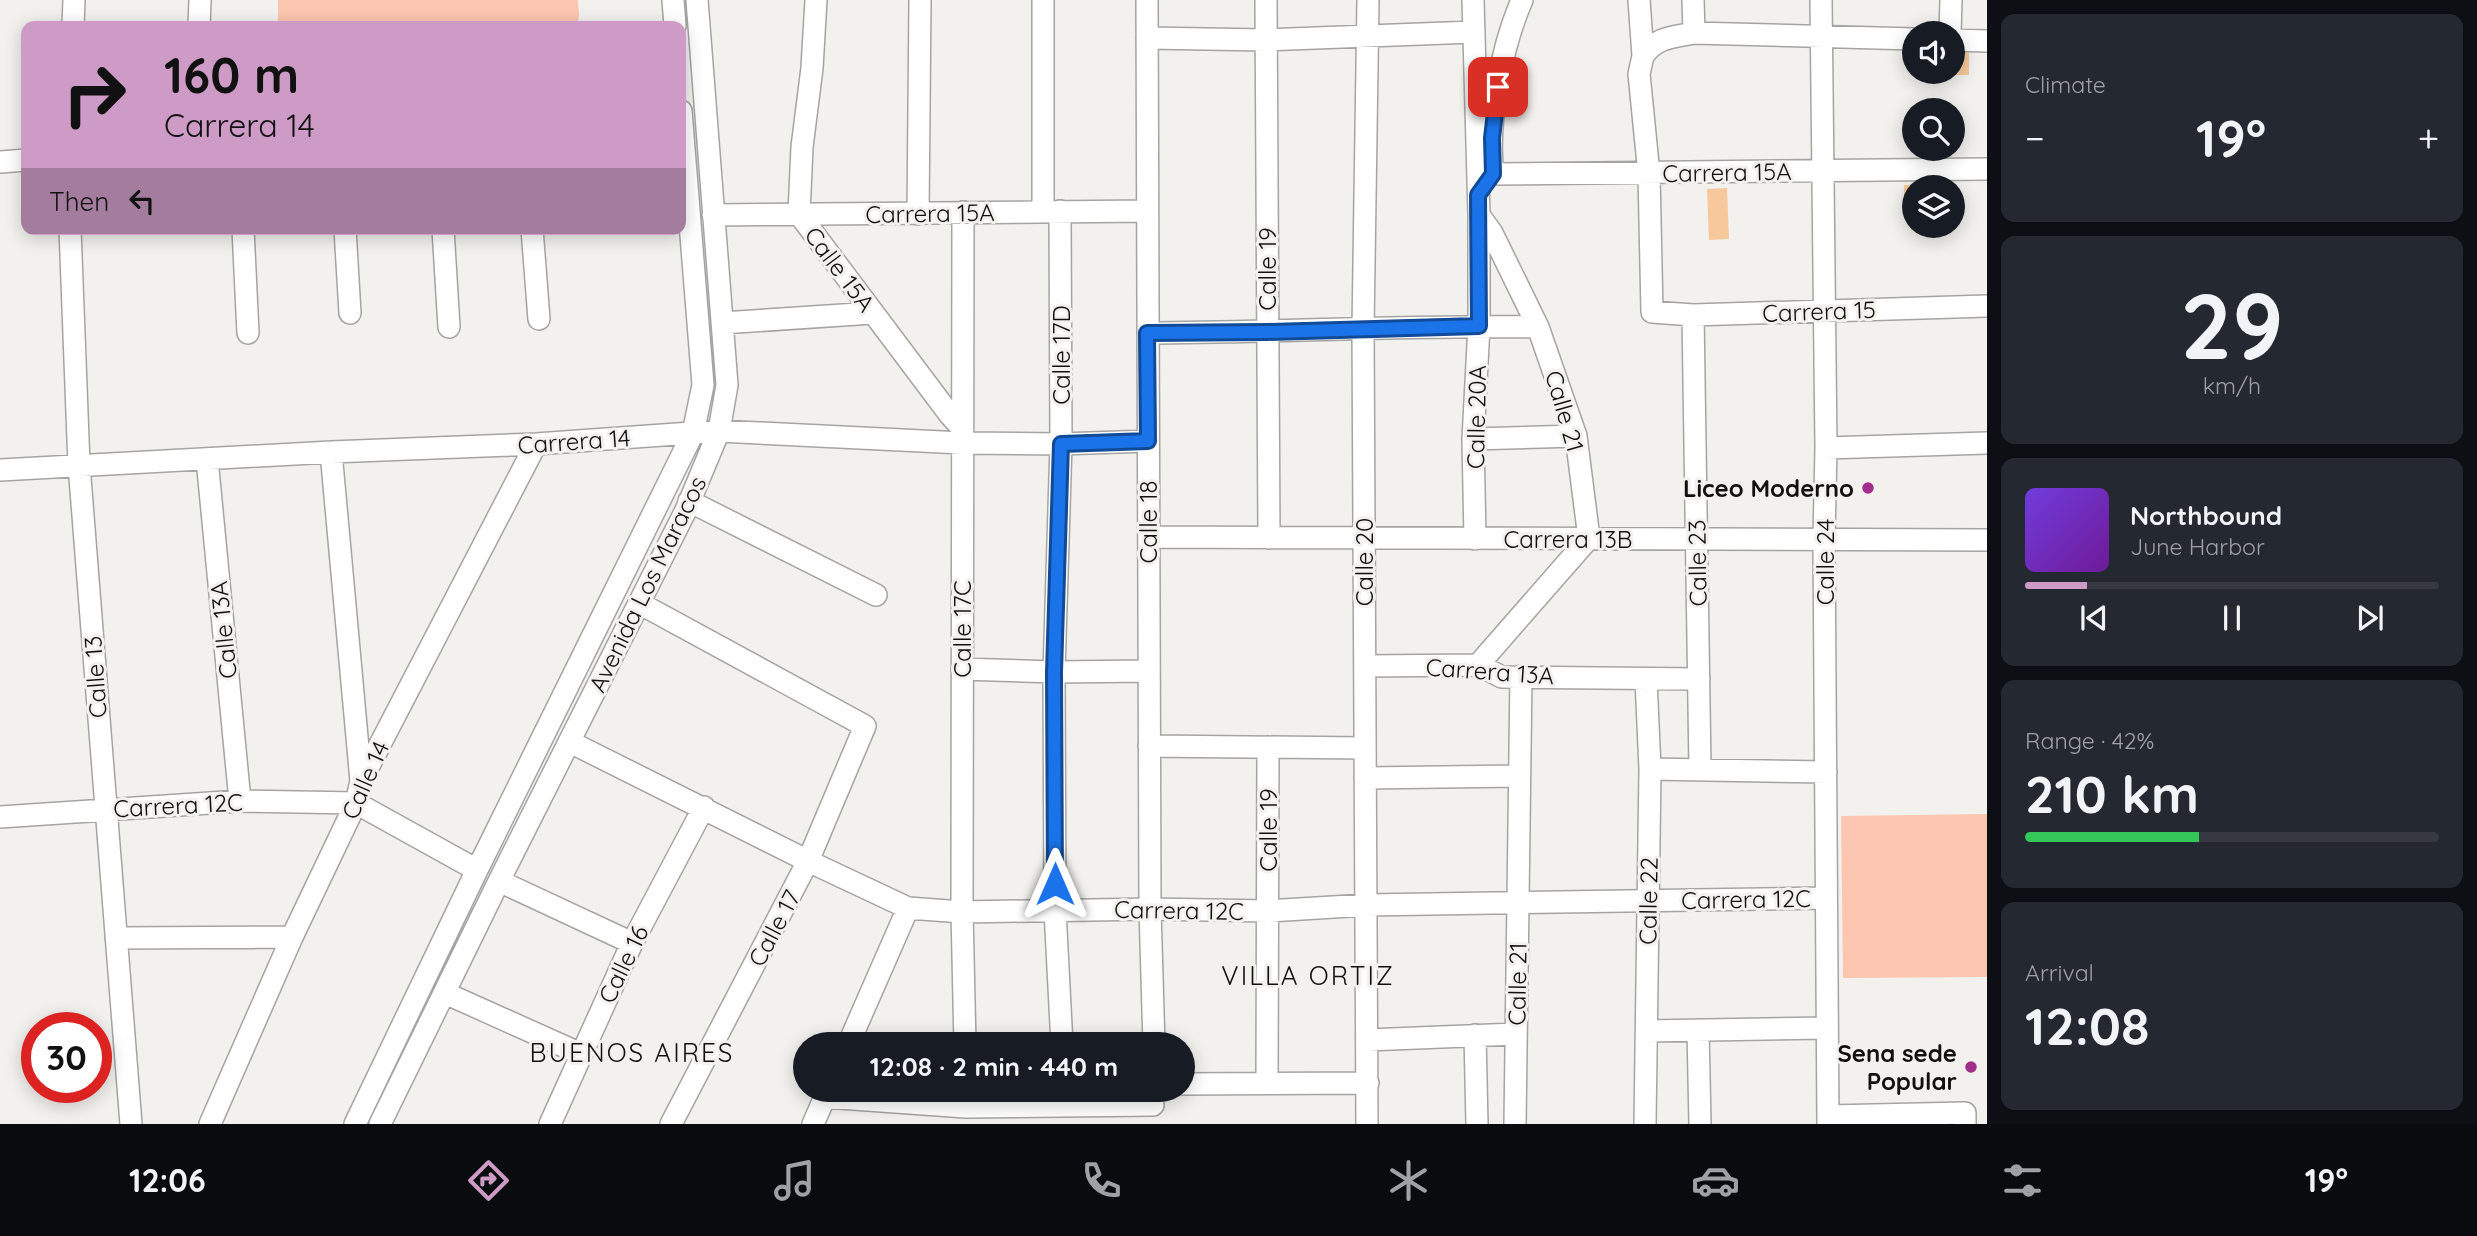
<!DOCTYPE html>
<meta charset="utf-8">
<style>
body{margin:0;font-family:Quicksand,sans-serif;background:#242831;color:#f1f3f6;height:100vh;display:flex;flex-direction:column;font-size:26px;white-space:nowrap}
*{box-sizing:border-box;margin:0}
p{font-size:23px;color:#9ea1a6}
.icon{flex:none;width:38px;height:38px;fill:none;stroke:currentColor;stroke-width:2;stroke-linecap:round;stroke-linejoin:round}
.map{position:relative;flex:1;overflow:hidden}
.drawer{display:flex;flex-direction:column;gap:14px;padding:14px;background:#0d0f14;width:490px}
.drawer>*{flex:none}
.top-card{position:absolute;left:21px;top:21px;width:665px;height:214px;border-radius:14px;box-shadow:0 4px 18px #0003;background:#cd9bc5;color:#111;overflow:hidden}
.tools{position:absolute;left:1902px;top:21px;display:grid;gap:14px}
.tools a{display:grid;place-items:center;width:63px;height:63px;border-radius:50%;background:#171b24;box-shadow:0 4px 18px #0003;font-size:35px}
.speed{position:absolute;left:21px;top:1012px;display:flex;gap:14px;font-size:35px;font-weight:700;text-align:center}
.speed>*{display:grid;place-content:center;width:91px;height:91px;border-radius:50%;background:#171b24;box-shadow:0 4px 18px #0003;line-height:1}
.speed .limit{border:10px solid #d22;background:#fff;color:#111}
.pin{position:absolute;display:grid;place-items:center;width:60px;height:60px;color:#fff;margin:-30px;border-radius:14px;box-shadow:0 4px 10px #0006}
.me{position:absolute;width:77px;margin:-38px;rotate:0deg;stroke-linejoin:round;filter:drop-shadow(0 0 5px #0008)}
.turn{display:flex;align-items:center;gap:24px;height:147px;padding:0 28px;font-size:32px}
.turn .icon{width:91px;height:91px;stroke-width:2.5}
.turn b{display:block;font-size:49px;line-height:60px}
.then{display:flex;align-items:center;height:66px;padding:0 28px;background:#0003;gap:14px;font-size:26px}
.big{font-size:52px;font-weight:800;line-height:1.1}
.drawer .tile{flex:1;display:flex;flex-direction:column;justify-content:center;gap:10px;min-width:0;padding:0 24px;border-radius:14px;background:#242831}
.drawer .dial{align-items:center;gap:0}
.dial b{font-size:91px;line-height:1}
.song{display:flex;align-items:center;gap:21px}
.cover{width:84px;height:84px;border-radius:10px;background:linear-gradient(135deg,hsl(260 70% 55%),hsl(280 70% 35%))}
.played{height:7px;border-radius:4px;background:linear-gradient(90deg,#cd9bc5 15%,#363941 15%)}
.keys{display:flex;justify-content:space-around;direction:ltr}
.heat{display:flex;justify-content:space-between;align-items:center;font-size:38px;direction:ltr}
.charge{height:10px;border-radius:5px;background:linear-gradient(90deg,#34c759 42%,#363941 0)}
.trip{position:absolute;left:793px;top:1032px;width:402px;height:70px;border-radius:35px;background:#171b24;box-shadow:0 4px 18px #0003;font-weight:800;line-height:70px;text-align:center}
.menu{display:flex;height:112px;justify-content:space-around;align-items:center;background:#090b0e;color:#9ea1a6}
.menu .icon{width:49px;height:49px}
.menu .on{color:#cd9bc5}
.menu b{font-size:32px;color:#f1f3f6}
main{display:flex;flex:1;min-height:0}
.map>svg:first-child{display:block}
.green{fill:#fdc6b0}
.building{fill:#f7c89c}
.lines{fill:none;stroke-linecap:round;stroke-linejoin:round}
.minor-casing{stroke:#a5a4a2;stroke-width:24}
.minor{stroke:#fff;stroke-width:21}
.route-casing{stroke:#114b97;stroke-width:18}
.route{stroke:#1a73e8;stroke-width:12}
.poi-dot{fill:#a12f8a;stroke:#f2f1ee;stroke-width:2.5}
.labels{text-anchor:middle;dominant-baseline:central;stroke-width:6;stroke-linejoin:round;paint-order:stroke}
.street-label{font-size:24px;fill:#10100f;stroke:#f2f1ee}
.poi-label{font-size:24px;font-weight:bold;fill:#10100f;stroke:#f2f1ee;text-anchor:end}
.neighbourhood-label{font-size:26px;letter-spacing:2px;fill:#10100f;stroke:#f2f1ee}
</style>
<main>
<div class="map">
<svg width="1987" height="1124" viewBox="0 0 1987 1124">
<rect width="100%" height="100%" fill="#f2f1ee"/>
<!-- green -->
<path class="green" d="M278 0H578L579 16 577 26H278Z
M1987 814V977L1843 978 1841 816Z"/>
<!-- building -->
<path class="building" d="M1953 51H1969V75H1950V72H1953Z
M1904 185H1914V210H1904Z
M1727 188 1729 239 1709 240 1707 189Z"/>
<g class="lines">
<defs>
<path id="minor" d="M673 0 675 26
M816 0 812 68 802 147 799 214 950 415 962 428
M1147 0 1150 909 1154 1045
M1266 0 1269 538
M1473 0 1479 215V326L1473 439 1475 539
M1639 0 1643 56 1639 74 1649 174 1652 312 1693 315 1987 306
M1693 0 1694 33
M1821 0 1826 448 1824 539 1828 1124
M73 26 74 0
M199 26 200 0
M1950 33 1951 0
M1147 38 1266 40 1473 32
M1953 40 1987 41
M1643 56C1656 37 1673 37 1694 33L1914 39
M0 162 26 160
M1493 174 1987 169
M1493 174C1486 124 1502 46 1522 0
M1060 211 1061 444 1054 672 1055 910 1062 1045
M963 212 962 912 965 1045
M1043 212V0
M918 214 920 0
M713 215 1147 211
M70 229 79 465 131 1124
M243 229 248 333
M345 229 350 313
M443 229 449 327
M532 229 539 319
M1693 315 1700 769
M722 323 873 313
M1148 333C1278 332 1408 325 1538 327
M1473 439 1576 436
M1826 448 1987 443
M331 452 361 781
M207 459 240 801
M0 470 331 452 536 444 719 431 962 443 1061 444 1148 441
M689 501 876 595
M1149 537 1987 540
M639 603 865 726 808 861 671 1124
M1478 665 1589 538 1576 436 1538 327 1492 233 1479 215
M1365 666 1478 665 1502 677 1699 679
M962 669 1054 672 1149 671
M570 742 808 861 908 908 962 912 1150 909 1268 911 1366 905 1826 898
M1149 746 1365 748
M1650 769 1826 772
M1365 778 1518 776
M0 817 240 801 356 803 477 870
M499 881 632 943
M116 938 292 937
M445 993 581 1054
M1698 1030 1700 1124
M1647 1031 1827 1028
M1475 1035 1477 1124
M1367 1040 1516 1034
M848 1045 908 908
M1267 1082 1268 747
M1183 1084 1368 1083
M825 1097 966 1107 1153 1105
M1828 1116 1965 1113V1124
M210 1124 292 937 356 803 361 781 536 444
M355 1124 477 870 693 433 703 385 681 111
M380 1124 499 881 686 510 719 431 727 385 697 0
M550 1124 632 943 704 807
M813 1124 828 1090
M1367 1124 1363 329 1368 0
M1515 1124 1521 676
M1645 1124 1650 769 1646 679"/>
</defs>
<!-- minor casing -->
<use href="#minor" class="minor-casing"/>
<!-- minor -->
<use href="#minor" class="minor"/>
</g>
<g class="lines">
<defs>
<path id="route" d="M1055 884 1054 672 1061 444 1148 441 1147 333 1267 332 1479 326 1478 195 1493 174 1492 138 1498 87"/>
</defs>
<!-- route casing -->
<use href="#route" class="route-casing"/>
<!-- route -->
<use href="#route" class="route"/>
</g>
<!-- markers -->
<g class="poi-dot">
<circle cx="1868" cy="488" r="7"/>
<circle cx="1971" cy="1067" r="7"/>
</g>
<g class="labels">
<!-- street labels -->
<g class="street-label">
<text transform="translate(1727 172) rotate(-1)">Carrera 15A</text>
<text transform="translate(930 213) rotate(-1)">Carrera 15A</text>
<text transform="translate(840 269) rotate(53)">Calle 15A</text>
<text transform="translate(1267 269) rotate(-90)">Calle 19</text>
<text transform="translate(1819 311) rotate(-2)">Carrera 15</text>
<text transform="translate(1061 355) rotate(-90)">Calle 17D</text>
<text transform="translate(1565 411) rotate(74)">Calle 21</text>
<text transform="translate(1476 417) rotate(-89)">Calle 20A</text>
<text transform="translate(574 441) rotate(-4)">Carrera 14</text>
<text transform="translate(1148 522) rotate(-90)">Calle 18</text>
<text x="1568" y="539">Carrera 13B</text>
<text transform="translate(1364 562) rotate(-90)">Calle 20</text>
<text transform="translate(1825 562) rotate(-90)">Calle 24</text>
<text transform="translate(1697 563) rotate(-91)">Calle 23</text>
<text transform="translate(647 584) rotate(-64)">Avenida Los Maracos</text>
<text transform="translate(962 629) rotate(-90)">Calle 17C</text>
<text transform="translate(223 630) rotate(-96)">Calle 13A</text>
<text transform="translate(1490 671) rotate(4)">Carrera 13A</text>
<text transform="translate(95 677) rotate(-94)">Calle 13</text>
<text transform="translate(365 780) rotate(-66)">Calle 14</text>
<text transform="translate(178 805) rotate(-3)">Carrera 12C</text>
<text transform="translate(1268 830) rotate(-90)">Calle 19</text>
<text transform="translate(1746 899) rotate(-1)">Carrera 12C</text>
<text transform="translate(1648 901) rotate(-89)">Calle 22</text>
<text transform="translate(1179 910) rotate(1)">Carrera 12C</text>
<text transform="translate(774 928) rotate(-62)">Calle 17</text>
<text transform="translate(623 964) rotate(-64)">Calle 16</text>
<text transform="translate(1517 984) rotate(-89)">Calle 21</text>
</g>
<!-- poi labels -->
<g class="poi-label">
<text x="1854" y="488">Liceo Moderno</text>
<text x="1957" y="1053">Sena sede<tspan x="1957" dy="28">Popular</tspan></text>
</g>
<!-- neighbourhood labels -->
<g class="neighbourhood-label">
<text x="1308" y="975">VILLA ORTIZ</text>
<text x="632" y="1052">BUENOS AIRES</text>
</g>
</g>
</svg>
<div class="tools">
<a><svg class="icon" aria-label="sound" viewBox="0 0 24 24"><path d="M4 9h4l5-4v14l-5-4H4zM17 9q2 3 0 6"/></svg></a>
<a><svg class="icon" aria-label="search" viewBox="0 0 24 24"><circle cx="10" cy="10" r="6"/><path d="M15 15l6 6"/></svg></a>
<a><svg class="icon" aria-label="layers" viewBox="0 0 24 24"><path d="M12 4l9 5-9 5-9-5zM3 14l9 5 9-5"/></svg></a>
</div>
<div class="speed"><div class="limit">30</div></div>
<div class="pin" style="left:1498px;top:87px;background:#d93025"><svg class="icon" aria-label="arrive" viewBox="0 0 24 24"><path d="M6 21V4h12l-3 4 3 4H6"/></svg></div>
<svg class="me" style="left:1055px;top:884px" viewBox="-20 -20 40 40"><path d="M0-17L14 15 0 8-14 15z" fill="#1a73e8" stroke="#fff" stroke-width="4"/></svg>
<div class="trip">12:08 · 2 min · 440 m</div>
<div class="top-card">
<div class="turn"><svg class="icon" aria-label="right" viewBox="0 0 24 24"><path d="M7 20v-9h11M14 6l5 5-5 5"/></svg><div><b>160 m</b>Carrera 14</div></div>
<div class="then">Then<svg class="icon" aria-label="left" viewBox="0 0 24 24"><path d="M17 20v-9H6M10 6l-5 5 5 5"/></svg></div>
</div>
</div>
<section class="drawer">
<div class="tile"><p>Climate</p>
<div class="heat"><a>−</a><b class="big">19°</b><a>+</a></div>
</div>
<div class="tile dial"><b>29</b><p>km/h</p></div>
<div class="tile">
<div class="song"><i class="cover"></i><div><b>Northbound</b><p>June Harbor</p></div></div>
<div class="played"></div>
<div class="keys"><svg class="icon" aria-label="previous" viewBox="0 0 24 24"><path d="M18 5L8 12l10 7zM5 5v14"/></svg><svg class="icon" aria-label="pause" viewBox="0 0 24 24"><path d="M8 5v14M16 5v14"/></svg><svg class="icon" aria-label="next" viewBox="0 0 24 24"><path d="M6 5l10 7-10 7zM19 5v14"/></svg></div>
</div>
<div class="tile"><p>Range · 42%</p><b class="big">210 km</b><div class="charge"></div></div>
<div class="tile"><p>Arrival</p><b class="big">12:08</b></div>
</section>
</main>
<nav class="menu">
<b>12:06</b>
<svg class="icon on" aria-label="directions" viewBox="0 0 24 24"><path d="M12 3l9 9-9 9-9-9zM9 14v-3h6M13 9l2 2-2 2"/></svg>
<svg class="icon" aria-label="music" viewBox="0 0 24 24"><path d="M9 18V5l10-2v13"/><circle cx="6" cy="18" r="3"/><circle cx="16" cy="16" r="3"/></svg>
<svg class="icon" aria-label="phone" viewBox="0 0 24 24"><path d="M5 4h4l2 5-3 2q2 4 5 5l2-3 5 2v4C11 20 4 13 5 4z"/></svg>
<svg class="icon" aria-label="climate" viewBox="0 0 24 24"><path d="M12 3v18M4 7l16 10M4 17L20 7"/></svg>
<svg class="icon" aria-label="car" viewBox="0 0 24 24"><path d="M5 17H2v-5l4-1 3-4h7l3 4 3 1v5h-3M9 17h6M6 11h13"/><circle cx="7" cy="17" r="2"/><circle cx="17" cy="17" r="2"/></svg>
<svg class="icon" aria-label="filters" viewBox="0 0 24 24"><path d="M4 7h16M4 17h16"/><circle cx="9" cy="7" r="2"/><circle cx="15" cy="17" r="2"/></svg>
<b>19°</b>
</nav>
